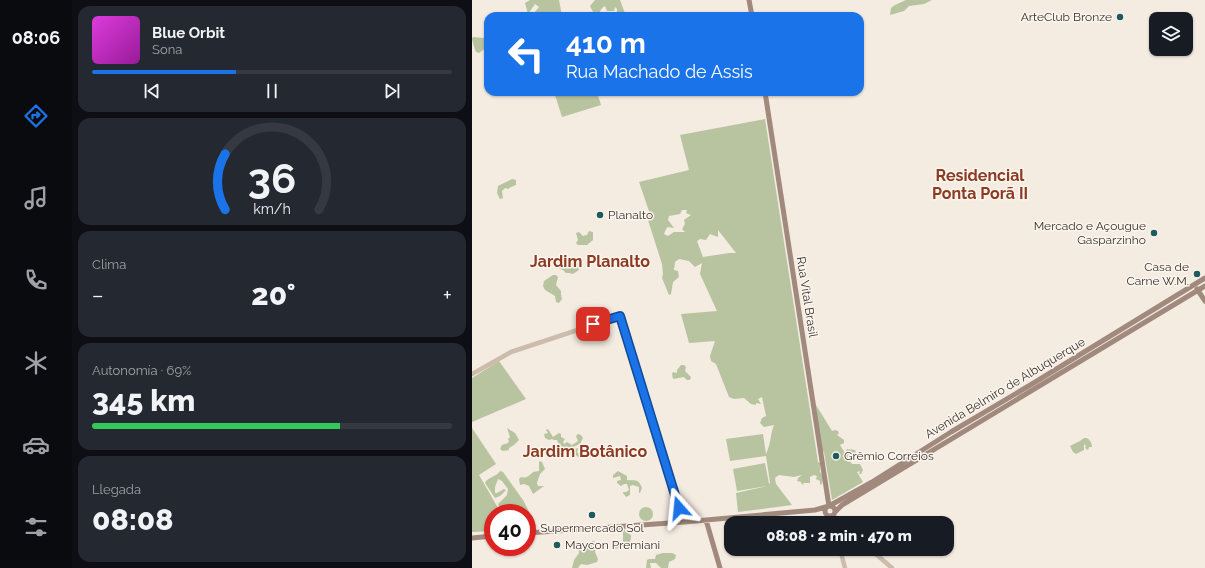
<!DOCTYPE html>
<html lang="es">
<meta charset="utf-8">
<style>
body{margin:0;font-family:Raleway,sans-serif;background:#242831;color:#f1f3f6;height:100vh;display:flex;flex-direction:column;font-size:15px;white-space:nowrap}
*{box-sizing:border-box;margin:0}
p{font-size:13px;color:#9ea1a6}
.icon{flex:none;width:22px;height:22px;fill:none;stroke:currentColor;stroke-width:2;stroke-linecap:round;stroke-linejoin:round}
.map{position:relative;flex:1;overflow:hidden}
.drawer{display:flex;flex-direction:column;gap:6px;padding:6px;background:#0d0f14;width:400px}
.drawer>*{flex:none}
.guide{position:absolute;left:12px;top:12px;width:380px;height:84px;border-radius:12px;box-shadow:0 1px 3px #0004;background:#1a73e8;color:#fff;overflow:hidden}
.controls{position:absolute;left:677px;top:12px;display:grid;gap:8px}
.controls a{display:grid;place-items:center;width:44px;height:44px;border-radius:8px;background:#171b24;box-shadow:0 1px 3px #0004;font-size:20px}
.speed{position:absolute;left:12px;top:504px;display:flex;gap:8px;font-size:20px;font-weight:700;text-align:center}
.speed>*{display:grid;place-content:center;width:52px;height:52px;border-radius:50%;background:#171b24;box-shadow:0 1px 3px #0004;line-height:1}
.speed .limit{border:6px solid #d22;background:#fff;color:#111}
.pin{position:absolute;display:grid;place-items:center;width:34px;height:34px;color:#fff;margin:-17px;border-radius:8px;box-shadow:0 2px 6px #0006}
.me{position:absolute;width:44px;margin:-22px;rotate:342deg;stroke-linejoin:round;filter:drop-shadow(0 0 3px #0008)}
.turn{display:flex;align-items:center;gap:14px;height:84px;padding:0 16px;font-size:18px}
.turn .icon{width:52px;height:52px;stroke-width:2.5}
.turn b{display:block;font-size:28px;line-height:34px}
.big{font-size:30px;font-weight:800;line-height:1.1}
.drawer .tile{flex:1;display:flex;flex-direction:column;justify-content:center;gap:6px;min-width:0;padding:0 14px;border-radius:12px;background:#242831}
.drawer .dial{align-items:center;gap:0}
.dial svg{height:104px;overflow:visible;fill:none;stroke:#363941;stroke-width:7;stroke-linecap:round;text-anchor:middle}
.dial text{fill:#f1f3f6;stroke:none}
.song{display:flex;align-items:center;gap:12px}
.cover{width:48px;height:48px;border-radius:6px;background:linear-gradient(135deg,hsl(300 70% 55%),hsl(300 70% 35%))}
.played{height:4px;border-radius:2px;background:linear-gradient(90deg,#1a73e8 40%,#363941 40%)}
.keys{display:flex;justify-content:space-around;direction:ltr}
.heat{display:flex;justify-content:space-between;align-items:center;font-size:22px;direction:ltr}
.charge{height:6px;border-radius:3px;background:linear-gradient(90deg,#34c759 69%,#363941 0)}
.trip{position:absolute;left:252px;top:516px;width:230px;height:40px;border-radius:12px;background:#171b24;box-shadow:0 1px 3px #0004;font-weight:800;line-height:40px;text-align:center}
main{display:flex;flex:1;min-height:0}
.dock{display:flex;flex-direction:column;width:72px;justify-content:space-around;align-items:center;background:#090b0e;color:#9ea1a6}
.dock .icon{width:28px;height:28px}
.dock .on{color:#1a73e8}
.dock b{font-size:18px;color:#f1f3f6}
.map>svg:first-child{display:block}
.green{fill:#b8c4a0;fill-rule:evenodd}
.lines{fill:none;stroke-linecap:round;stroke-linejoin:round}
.tertiary{stroke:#cdbbac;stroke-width:4.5}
.secondary{stroke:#a18a7d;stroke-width:5}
.route-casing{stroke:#114b97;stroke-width:10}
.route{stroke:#1a73e8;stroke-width:7}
.poi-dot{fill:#1f5a5e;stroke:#fbf5ee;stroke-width:1.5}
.labels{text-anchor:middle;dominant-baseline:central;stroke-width:3;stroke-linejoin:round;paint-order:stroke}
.poi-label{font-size:12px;fill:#3b302b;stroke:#fbf5ee;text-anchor:end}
.street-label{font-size:12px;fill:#3b302b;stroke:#fbf5ee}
.district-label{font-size:16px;font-weight:bold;fill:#8c3b22;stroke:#fbf5ee}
</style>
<main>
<nav class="dock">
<b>08:06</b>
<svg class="icon on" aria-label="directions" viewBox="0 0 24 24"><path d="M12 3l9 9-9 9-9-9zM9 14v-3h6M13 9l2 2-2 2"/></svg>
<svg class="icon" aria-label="music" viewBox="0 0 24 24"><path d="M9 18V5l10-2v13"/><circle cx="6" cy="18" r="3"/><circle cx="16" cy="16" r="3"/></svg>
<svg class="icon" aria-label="phone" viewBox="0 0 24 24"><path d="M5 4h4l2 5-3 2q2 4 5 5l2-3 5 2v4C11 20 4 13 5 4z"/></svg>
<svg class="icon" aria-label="climate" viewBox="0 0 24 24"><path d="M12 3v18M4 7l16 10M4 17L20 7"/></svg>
<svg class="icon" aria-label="car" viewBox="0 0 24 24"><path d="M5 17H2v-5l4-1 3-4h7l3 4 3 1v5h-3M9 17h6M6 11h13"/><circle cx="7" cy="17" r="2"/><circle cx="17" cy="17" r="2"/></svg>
<svg class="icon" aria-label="filters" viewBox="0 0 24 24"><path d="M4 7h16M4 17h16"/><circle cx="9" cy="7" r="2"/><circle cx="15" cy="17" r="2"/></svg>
</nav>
<section class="drawer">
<div class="tile">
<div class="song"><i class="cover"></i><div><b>Blue Orbit</b><p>Sona</p></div></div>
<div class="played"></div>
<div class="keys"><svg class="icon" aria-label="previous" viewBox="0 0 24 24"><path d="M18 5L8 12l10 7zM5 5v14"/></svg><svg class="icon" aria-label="pause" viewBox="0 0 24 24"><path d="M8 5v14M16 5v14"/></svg><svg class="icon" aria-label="next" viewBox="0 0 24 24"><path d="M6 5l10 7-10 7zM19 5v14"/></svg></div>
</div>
<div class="tile dial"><svg viewBox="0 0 100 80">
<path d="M14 69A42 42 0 1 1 86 69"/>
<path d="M14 69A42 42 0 0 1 14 26" stroke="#1a73e8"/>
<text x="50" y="56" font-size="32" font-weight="700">36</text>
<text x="50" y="72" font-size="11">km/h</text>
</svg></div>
<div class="tile"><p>Clima</p>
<div class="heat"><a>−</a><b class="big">20°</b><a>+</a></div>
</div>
<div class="tile"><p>Autonomía · 69%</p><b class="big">345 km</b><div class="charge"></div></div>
<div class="tile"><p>Llegada</p><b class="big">08:08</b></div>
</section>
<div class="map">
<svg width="733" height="568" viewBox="0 0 733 568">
<rect width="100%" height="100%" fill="#f4ebe1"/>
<!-- green -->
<path class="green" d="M58 0H87L90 16C86 16 84 14 79 14 74 13 70 15 66 16L62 13 67 7 63 4 56 14 53 3Z
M123 0H148L154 16H148L145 14V9L143 7 142 11H135L133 6C128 8 128 15 123 16L118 6Z
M434 0H460L452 4 437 6 432 11 418 15 419 8 423 5Z
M16 34V48H14L7 53 4 52C3 49 0 41 0 38L2 37 11 38Z
M82 92H125L129 105 90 117Z
M293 119 346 462 348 463V472C351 475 352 481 349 485L348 484V481L344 479 345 476 342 475 338 477V483H332L330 485 329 482 325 481 326 478 330 475 322 477 307 475 303 478 304 484 320 505 266 512 264 493 295 486 265 491 261 469 293 463 297 484 298 483 294 456 258 461 254 439 291 434 294 454C299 444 298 435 302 425L292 427 288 423 290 418 294 416 290 397 286 399 289 404 284 403V405L279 404 272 398 262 399 257 397 244 364 239 361 238 356 243 341 217 343 209 314 245 311 228 274 230 263 223 267 217 261 207 259 203 262 202 270 206 271 207 277 201 282 199 294 197 295 190 278 191 274 190 264 175 217 178 214 167 182 217 170 208 135ZM210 210H215L214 213 219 215 212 220 213 224 210 229 213 232H202L196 236 192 234 194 229 196 227 202 228 196 220 197 216 208 214ZM246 230 264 253H257L231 257 225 241 228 239 234 240 238 234 246 237Z
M40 179 44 180V185L39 187 36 189 33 188 30 191 31 198 28 199 25 193 26 186Z
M117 231 121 232V240L115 245H106L104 243 106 240 104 233 107 232 111 236 115 235Z
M95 260 103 261 106 262 107 270 101 274 97 273H94L91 270 86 268 85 265 90 264 93 265Z
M81 275H84L86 277 84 285 89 291V295L90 299 87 303 84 302 83 296 73 290 71 286 72 281Z
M27 361 54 399 0 422V378Z
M209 365H212L214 367 213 371 219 377 218 380H215L212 377 201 379 200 374 201 372 205 373V370Z
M344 405 360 431 363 430 366 431 367 433 365 435 372 440V443L368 445 373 453 375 449 383 450 384 453 382 457 376 458 380 464H388L391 470 389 474H387L388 471 385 472 391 482 360 500 352 452 349 450 350 444 347 439Z
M0 428 24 464 7 475 29 513H21V531L0 532Z
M35 428 43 433 47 440 42 445 37 448V450L31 451 28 449 30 445 36 443 37 441 36 439 38 437Z
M76 429 81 437 87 433 89 434V437L93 439 91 442 92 444 95 442 100 445 106 441 104 436 106 434 109 435 111 438 108 444 101 447 102 449 106 448 105 452 109 456 106 457 102 453 101 457H99L97 452 94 453 92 451 89 450 85 440H82L80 439 77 440 73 438 72 434 76 433 74 430Z
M612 438H615C618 440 620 443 620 447H617L616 450 613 448 614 446 612 444V450L604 454 601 452 598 446 608 441Z
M67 461 70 462 73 469 68 474 65 483 66 486H72L61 494 57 486 52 484 48 485 47 479 49 477C54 479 58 475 61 472L67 471Z
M28 471 31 472 51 500 63 523H61L58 521 55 520V513H31L26 504 35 495 36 489 30 481 26 479 23 487V493H25L32 489 34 490 28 496 23 498 13 483C15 477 25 477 28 471Z
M146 471 155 476V480C164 481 166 478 170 488L168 493H167V487L161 485 158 486V495L154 497 151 493V492H154L157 490 155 484H152L149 486 145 483V481L149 480 148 476 141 478V475Z
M167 514a7 7 0 1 1 14 0a7 7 0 1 1-14 0Z
M148 527H151L154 532 159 535C160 546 150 548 141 549L140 543 144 540 146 543H151V531L146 530Z
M120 541H122L124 543 123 552 126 559 125 562 115 565 109 564 106 568H100L102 560 107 553 106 546 108 544 114 548Z
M191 553H200L204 555 203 559 197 562 196 568H189L184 563H178L179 568H174L175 560 177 559H183L184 555Z"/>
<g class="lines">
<!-- tertiary -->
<path class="tertiary" d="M0 374 39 352 148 316 212 522
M361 515 369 523
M360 516 361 523
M368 549 373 568
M398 549 420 568"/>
<!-- secondary -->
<path class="secondary" d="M277 0 280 16
M293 92 357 506
M725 289 733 301
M353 511a5 5 0 1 1 10 0a5 5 0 1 1-10 0Z
M363 512 370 505 733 286
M234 520 248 568
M55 533 212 522 343 510 357 506 400 482 479 432 560 384 733 278
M0 538 21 536"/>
</g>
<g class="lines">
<defs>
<path id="route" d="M121 324 148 316 207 508"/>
</defs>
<!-- route casing -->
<use href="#route" class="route-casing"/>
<!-- route -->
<use href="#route" class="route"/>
</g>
<!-- markers -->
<g class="poi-dot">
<circle cx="648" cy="17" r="4"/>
<circle cx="128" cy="215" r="4"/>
<circle cx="682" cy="233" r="4"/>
<circle cx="725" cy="274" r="4"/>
<circle cx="364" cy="456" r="4"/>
<circle cx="120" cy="515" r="4"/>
<circle cx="85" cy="545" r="4"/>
</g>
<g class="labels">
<!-- poi labels -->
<g class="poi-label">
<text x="640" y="17">ArteClub Bronze</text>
<text x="136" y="215" text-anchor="start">Planalto</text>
<text x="674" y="226">Mercado e Açougue<tspan x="674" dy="14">Gasparzinho</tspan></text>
<text x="717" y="267">Casa de<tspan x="717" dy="14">Carne W.M.</tspan></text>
<text x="372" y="456" text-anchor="start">Grêmio Correios</text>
<text x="120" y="528" text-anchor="middle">Supermercado Sol</text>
<text x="93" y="545" text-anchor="start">Maycon Premiani</text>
</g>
<!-- street labels -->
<g class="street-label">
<text transform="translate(335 297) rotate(81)">Rua Vital Brasil</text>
<text transform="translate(533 388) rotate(-31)">Avenida Belmiro de Albuquerque</text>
</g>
<!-- district labels -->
<g class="district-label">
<text x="508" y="175">Residencial<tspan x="508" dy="18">Ponta Porã II</tspan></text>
<text x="118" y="261">Jardim Planalto</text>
<text x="113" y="451">Jardim Botânico</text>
</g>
</g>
</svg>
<div class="controls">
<a><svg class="icon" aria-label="layers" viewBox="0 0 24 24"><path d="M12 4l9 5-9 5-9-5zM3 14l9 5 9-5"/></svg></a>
</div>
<div class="speed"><div class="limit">40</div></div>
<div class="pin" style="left:121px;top:324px;background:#d93025"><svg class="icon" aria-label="arrive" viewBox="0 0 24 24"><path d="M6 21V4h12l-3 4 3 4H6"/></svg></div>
<svg class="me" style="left:207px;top:508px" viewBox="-20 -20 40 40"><path d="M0-17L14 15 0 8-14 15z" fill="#1a73e8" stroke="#fff" stroke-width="4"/></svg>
<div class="trip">08:08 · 2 min · 470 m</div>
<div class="guide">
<div class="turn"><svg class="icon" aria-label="left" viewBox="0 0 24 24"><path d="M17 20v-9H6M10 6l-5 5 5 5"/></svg><div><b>410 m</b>Rua Machado de Assis</div></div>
</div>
</div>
</main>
